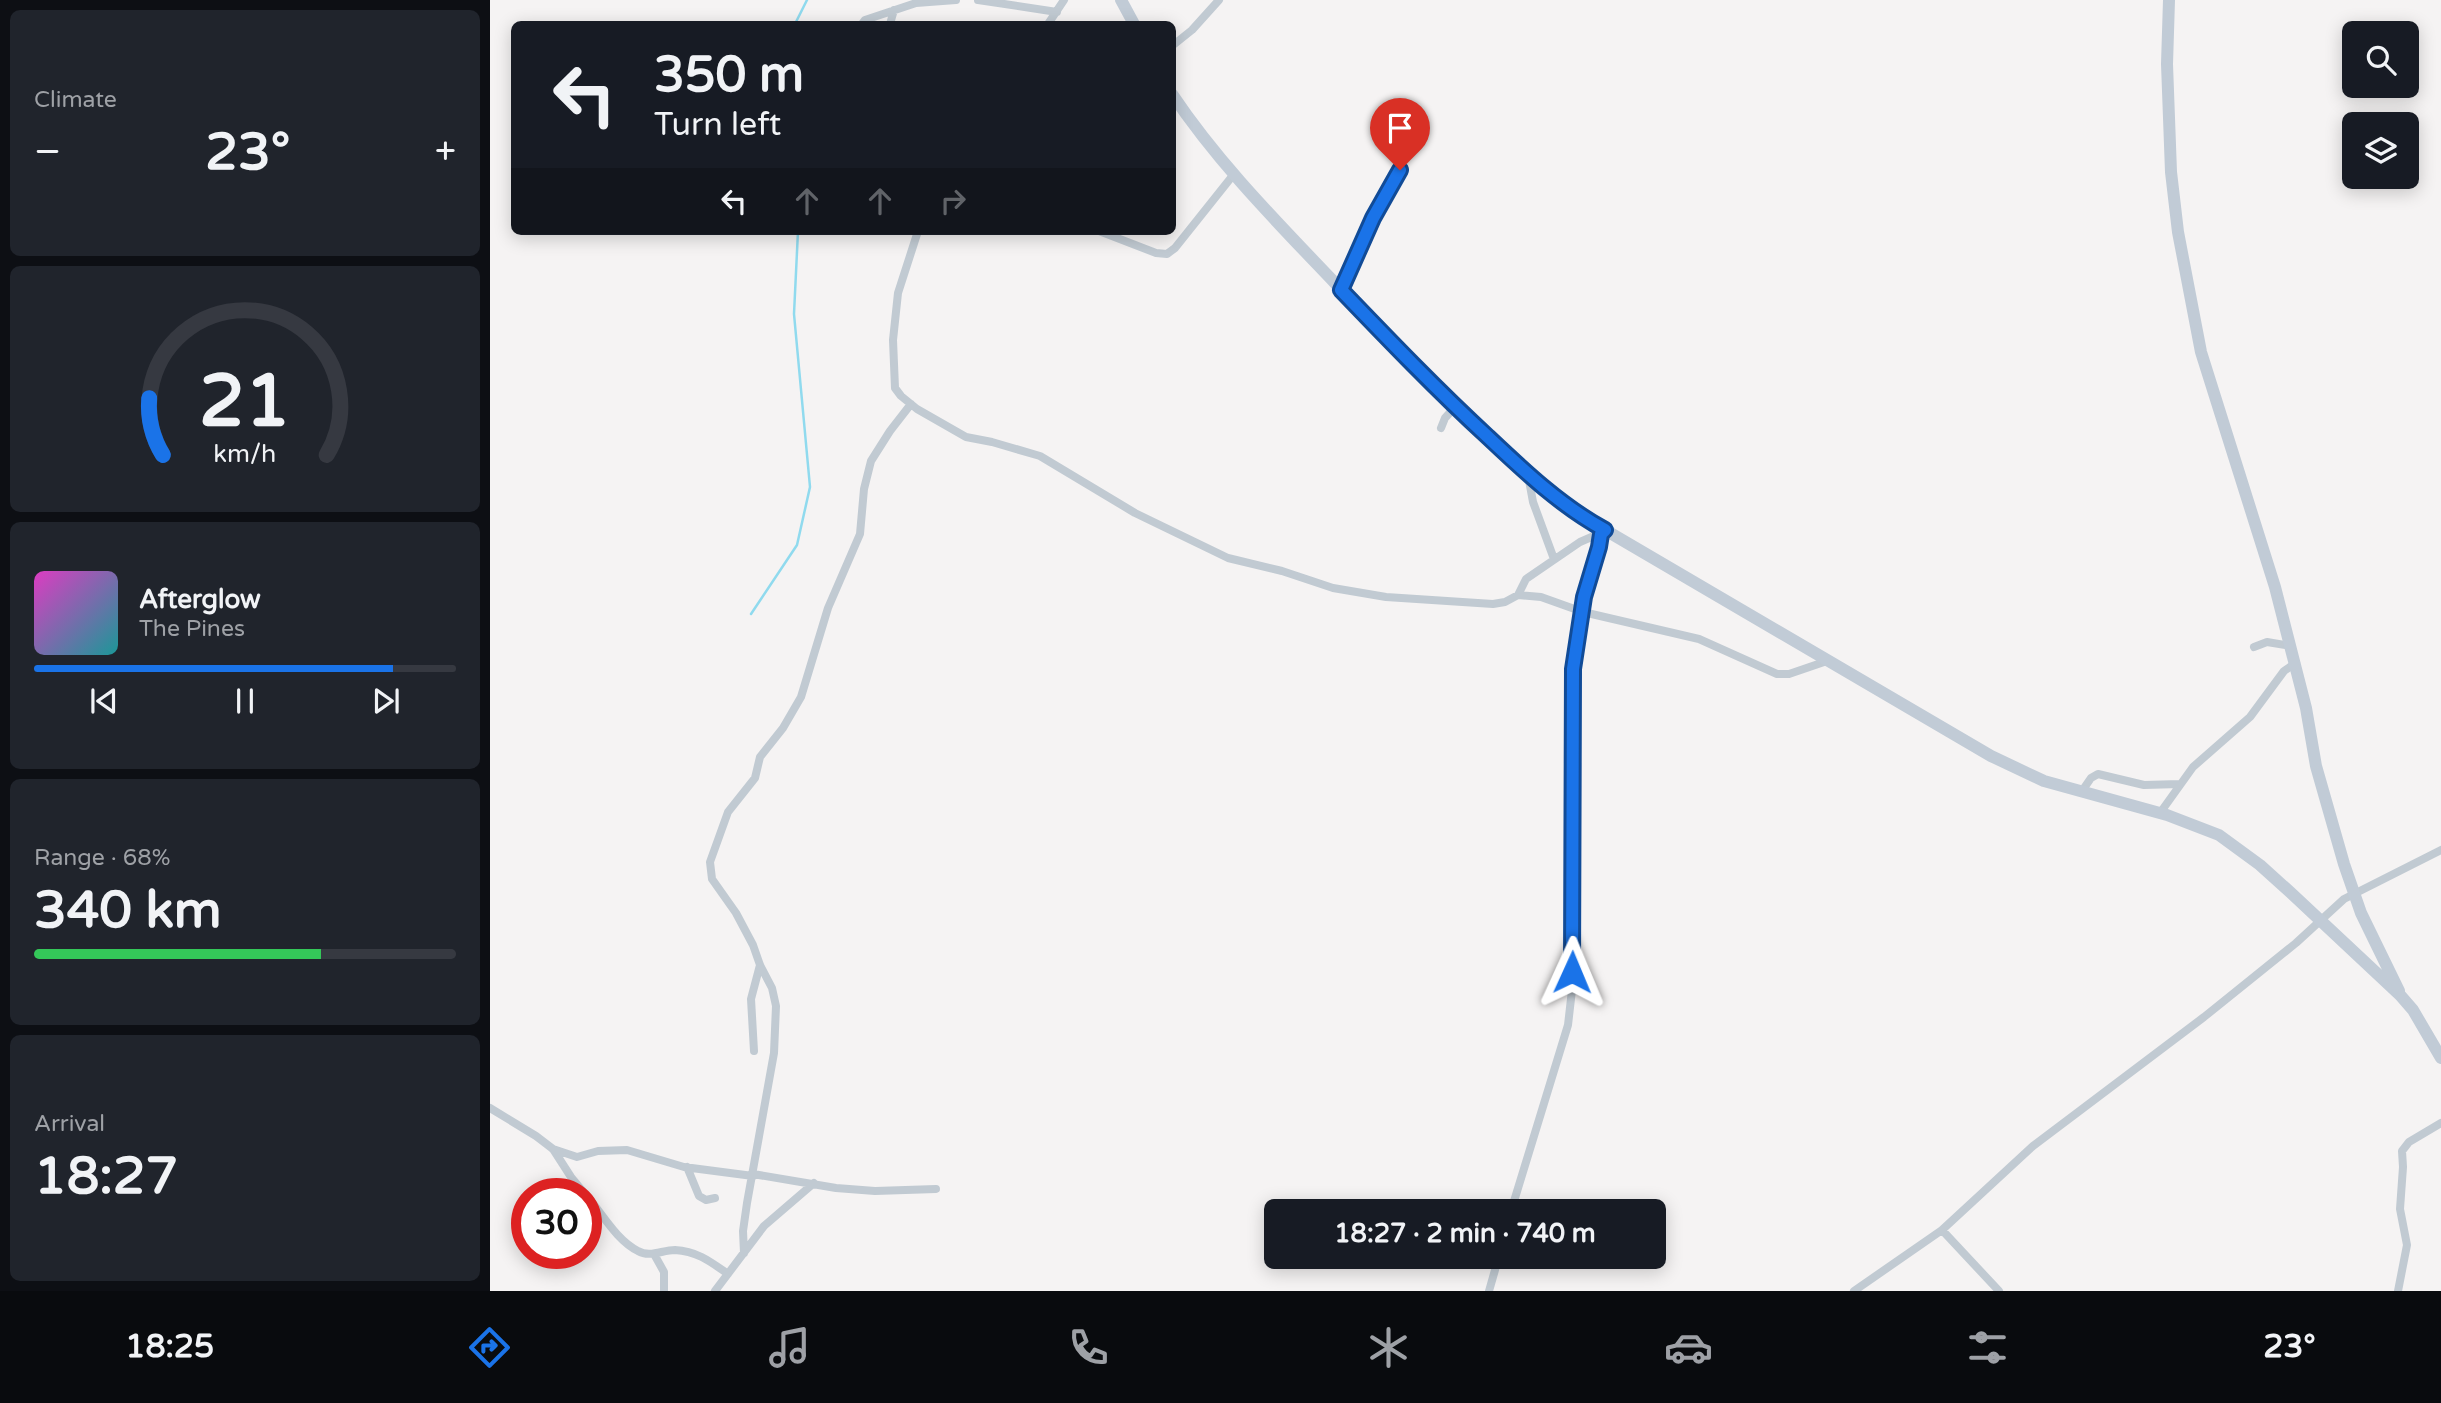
<!DOCTYPE html>
<meta charset="utf-8">
<style>
body{margin:0;font-family:"Varela Round",sans-serif;background:#20242c;color:#f1f3f6;height:100vh;display:flex;flex-direction:column;font-size:26px;white-space:nowrap}
*{box-sizing:border-box;margin:0}
p{font-size:23px;color:#9ea1a6}
.icon{flex:none;width:38px;height:38px;fill:none;stroke:currentColor;stroke-width:2;stroke-linecap:round;stroke-linejoin:round}
.map{position:relative;flex:1;overflow:hidden}
.side{display:flex;flex-direction:column;gap:10px;padding:10px;background:#0d0f14;width:490px}
.side>*{flex:none}
.top-card{position:absolute;left:21px;top:21px;width:665px;height:214px;border-radius:10px;box-shadow:0 4px 18px #0003;background:#171b24;color:#f1f3f6;overflow:hidden}
.fabs{position:absolute;left:1852px;top:21px;display:grid;gap:14px}
.fabs a{display:grid;place-items:center;width:77px;height:77px;border-radius:10px;background:#171b24;box-shadow:0 4px 18px #0003;font-size:35px}
.speed{position:absolute;left:21px;top:1178px;display:flex;gap:14px;font-size:35px;font-weight:700;text-align:center}
.speed>*{display:grid;place-content:center;width:91px;height:91px;border-radius:50%;background:#171b24;box-shadow:0 4px 18px #0003;line-height:1}
.speed .limit{border:10px solid #d22;background:#fff;color:#111}
.pin{position:absolute;display:grid;place-items:center;width:60px;height:60px;color:#fff;margin:-72px -30px;border-radius:50% 50% 50% 0;rotate:-45deg;box-shadow:0 0 7px #0007}
.pin .icon{rotate:45deg}
.me{position:absolute;width:77px;margin:-38px;rotate:1deg;stroke-linejoin:round;filter:drop-shadow(0 0 5px #0008)}
.turn{display:flex;align-items:center;gap:24px;height:147px;padding:0 28px;font-size:32px}
.turn .icon{width:91px;height:91px;stroke-width:2.5}
.turn b{display:block;font-size:49px;line-height:60px}
.lanes{display:flex;align-items:center;height:66px;padding:0 28px;background:#0003;justify-content:center;gap:35px;direction:ltr}
.lanes .off{opacity:.35}
.big{font-size:52px;font-weight:700;line-height:1.1}
.side .widget{flex:1;display:flex;flex-direction:column;justify-content:center;gap:10px;min-width:0;padding:0 24px;border-radius:10px;background:#20242c}
.side .dial{align-items:center;gap:0}
.dial svg{height:182px;overflow:visible;fill:none;stroke:#363941;stroke-width:7;stroke-linecap:round;text-anchor:middle}
.dial text{fill:#f1f3f6;stroke:none}
.song{display:flex;align-items:center;gap:21px}
.cover{width:84px;height:84px;border-radius:10px;background:linear-gradient(135deg,hsl(310 70% 55%),hsl(180 70% 35%))}
.played{height:7px;border-radius:4px;background:linear-gradient(90deg,#1a73e8 85%,#363941 85%)}
.keys{display:flex;justify-content:space-around;direction:ltr}
.heat{display:flex;justify-content:space-between;align-items:center;font-size:38px;direction:ltr}
.charge{height:10px;border-radius:5px;background:linear-gradient(90deg,#34c759 68%,#363941 0)}
.trip{position:absolute;left:774px;top:1199px;width:402px;height:70px;border-radius:10px;background:#171b24;box-shadow:0 4px 18px #0003;font-weight:700;line-height:70px;text-align:center}
.menu{display:flex;height:112px;justify-content:space-around;align-items:center;background:#090b0e;color:#9ea1a6}
.menu .icon{width:49px;height:49px}
.menu .active{color:#1a73e8}
.menu b{font-size:32px;color:#f1f3f6}
main{display:flex;flex:1;min-height:0}
.map>svg:first-child{display:block}
.lines{fill:none;stroke-linecap:round;stroke-linejoin:round}
.stream{stroke:#90daee;stroke-width:2.5}
.street{stroke:#c1cad2;stroke-width:8}
.secondary{stroke:#c1cbd6;stroke-width:12}
.route-casing{stroke:#114b97;stroke-width:18}
.route{stroke:#1a73e8;stroke-width:12}
</style>
<main>
<section class="side">
<div class="widget"><p>Climate</p>
<div class="heat"><a>−</a><b class="big">23°</b><a>+</a></div>
</div>
<div class="widget dial"><svg viewBox="0 0 100 80">
<path d="M14 69A42 42 0 1 1 86 69"/>
<path d="M14 69A42 42 0 0 1 8 44" stroke="#1a73e8"/>
<text x="50" y="56" font-size="32" font-weight="700">21</text>
<text x="50" y="72" font-size="11">km/h</text>
</svg></div>
<div class="widget">
<div class="song"><i class="cover"></i><div><b>Afterglow</b><p>The Pines</p></div></div>
<div class="played"></div>
<div class="keys"><svg class="icon" aria-label="previous" viewBox="0 0 24 24"><path d="M18 5L8 12l10 7zM5 5v14"/></svg><svg class="icon" aria-label="pause" viewBox="0 0 24 24"><path d="M8 5v14M16 5v14"/></svg><svg class="icon" aria-label="next" viewBox="0 0 24 24"><path d="M6 5l10 7-10 7zM19 5v14"/></svg></div>
</div>
<div class="widget"><p>Range · 68%</p><b class="big">340 km</b><div class="charge"></div></div>
<div class="widget"><p>Arrival</p><b class="big">18:27</b></div>
</section>
<div class="map">
<svg width="1951" height="1291" viewBox="0 0 1951 1291">
<rect width="100%" height="100%" fill="#f5f3f3"/>
<g class="lines">
<!-- stream -->
<path class="stream" d="M305 24 317 0
M261 614 307 545 320 487 304 314 308 231"/>
<!-- street -->
<path class="street" d="M488 0 567 12
M372 24 375 20 426 3 466 0
M400 24 404 10
M558 24 574 0
M682 46 702 30 729 0
M428 231 408 293 403 340 405 388 411 396 427 409 476 437 502 442 550 456 645 513 738 558 792 571 843 588 896 597 1003 604 1015 602 1028 595 1051 597 1093 612 1209 639 1287 674H1299L1337 661
M609 231 666 253 677 254 685 248 744 174
M851 290 883 218 910 170
M951 428 955 418 965 407
M1038 475 1043 502 1064 559
M1028 595 1036 579 1090 542 1113 532
M1764 647 1777 642 1801 646
M1592 791 1601 778 1608 774 1654 785 1690 784
M1670 813 1703 767 1760 717 1794 671 1806 663
M264 1051 261 999 270 965
M0 1108 46 1136 63 1149 81 1177 95 1194
M63 1149 87 1157 108 1151 137 1150 194 1167 263 1176
M197 1167 209 1196 216 1200 225 1198
M263 1174 346 1188 385 1191 446 1189
M96 1195C112 1213 126 1240 148 1251 160 1258 172 1250 185 1250 207 1251 221 1262 238 1274
M1021 1211 1078 1025 1082 990 1083 936V669L1094 598 1109 547 1111 534
M1452 1230 1509 1291
M254 1253 253 1231 257 1203 284 1053 286 1006 282 988 270 965 263 945 246 913 222 879 220 862 238 812 265 778 270 757 293 728 311 697 338 608 370 534 374 489 381 461 400 431 421 404
M164 1254 174 1272V1291
M225 1291 274 1226 324 1183
M999 1291 1009 1256
M1364 1291 1452 1230 1543 1146 1714 1017 1806 943 1854 899 1951 850
M1908 1291 1917 1245 1910 1209 1913 1167 1912 1151 1919 1142 1951 1123"/>
<!-- secondary -->
<path class="secondary" d="M631 0 644 24
M1679 0 1677 64 1681 172 1688 232 1711 352 1785 587 1816 708 1826 766 1854 864 1871 913 1909 991
M682 94C729 164 788 223 845 283 907 349 972 420 1041 478 1063 496 1087 511 1110 527L1501 756 1554 781 1677 815 1729 835 1770 865 1800 892 1910 995 1923 1010 1951 1058"/>
</g>
<g class="lines">
<defs>
<path id="route" d="M910 170 883 218 851 290C899 340 947 390 998 437 1034 471 1071 506 1115 530L1111 534 1109 547 1094 597 1083 669 1082 972"/>
</defs>
<!-- route casing -->
<use href="#route" class="route-casing"/>
<!-- route -->
<use href="#route" class="route"/>
</g>
</svg>
<div class="fabs">
<a><svg class="icon" aria-label="search" viewBox="0 0 24 24"><circle cx="10" cy="10" r="6"/><path d="M15 15l6 6"/></svg></a>
<a><svg class="icon" aria-label="layers" viewBox="0 0 24 24"><path d="M12 4l9 5-9 5-9-5zM3 14l9 5 9-5"/></svg></a>
</div>
<div class="speed"><div class="limit">30</div></div>
<div class="pin" style="left:910px;top:170px;background:#d93025"><svg class="icon" aria-label="arrive" viewBox="0 0 24 24"><path d="M6 21V4h12l-3 4 3 4H6"/></svg></div>
<svg class="me" style="left:1082px;top:972px" viewBox="-20 -20 40 40"><path d="M0-17L14 15 0 8-14 15z" fill="#1a73e8" stroke="#fff" stroke-width="4"/></svg>
<div class="trip">18:27 · 2 min · 740 m</div>
<div class="top-card">
<div class="turn"><svg class="icon" aria-label="left" viewBox="0 0 24 24"><path d="M17 20v-9H6M10 6l-5 5 5 5"/></svg><div><b>350 m</b>Turn left</div></div>
<div class="lanes"><svg class="icon" aria-label="left" viewBox="0 0 24 24"><path d="M17 20v-9H6M10 6l-5 5 5 5"/></svg><svg class="icon off" aria-label="ahead" viewBox="0 0 24 24"><path d="M12 20V5M6 11l6-6 6 6"/></svg><svg class="icon off" aria-label="ahead" viewBox="0 0 24 24"><path d="M12 20V5M6 11l6-6 6 6"/></svg><svg class="icon off" aria-label="right" viewBox="0 0 24 24"><path d="M7 20v-9h11M14 6l5 5-5 5"/></svg></div>
</div>
</div>
</main>
<nav class="menu">
<b>18:25</b>
<svg class="icon active" aria-label="directions" viewBox="0 0 24 24"><path d="M12 3l9 9-9 9-9-9zM9 14v-3h6M13 9l2 2-2 2"/></svg>
<svg class="icon" aria-label="music" viewBox="0 0 24 24"><path d="M9 18V5l10-2v13"/><circle cx="6" cy="18" r="3"/><circle cx="16" cy="16" r="3"/></svg>
<svg class="icon" aria-label="phone" viewBox="0 0 24 24"><path d="M5 4h4l2 5-3 2q2 4 5 5l2-3 5 2v4C11 20 4 13 5 4z"/></svg>
<svg class="icon" aria-label="climate" viewBox="0 0 24 24"><path d="M12 3v18M4 7l16 10M4 17L20 7"/></svg>
<svg class="icon" aria-label="car" viewBox="0 0 24 24"><path d="M5 17H2v-5l4-1 3-4h7l3 4 3 1v5h-3M9 17h6M6 11h13"/><circle cx="7" cy="17" r="2"/><circle cx="17" cy="17" r="2"/></svg>
<svg class="icon" aria-label="filters" viewBox="0 0 24 24"><path d="M4 7h16M4 17h16"/><circle cx="9" cy="7" r="2"/><circle cx="15" cy="17" r="2"/></svg>
<b>23°</b>
</nav>
